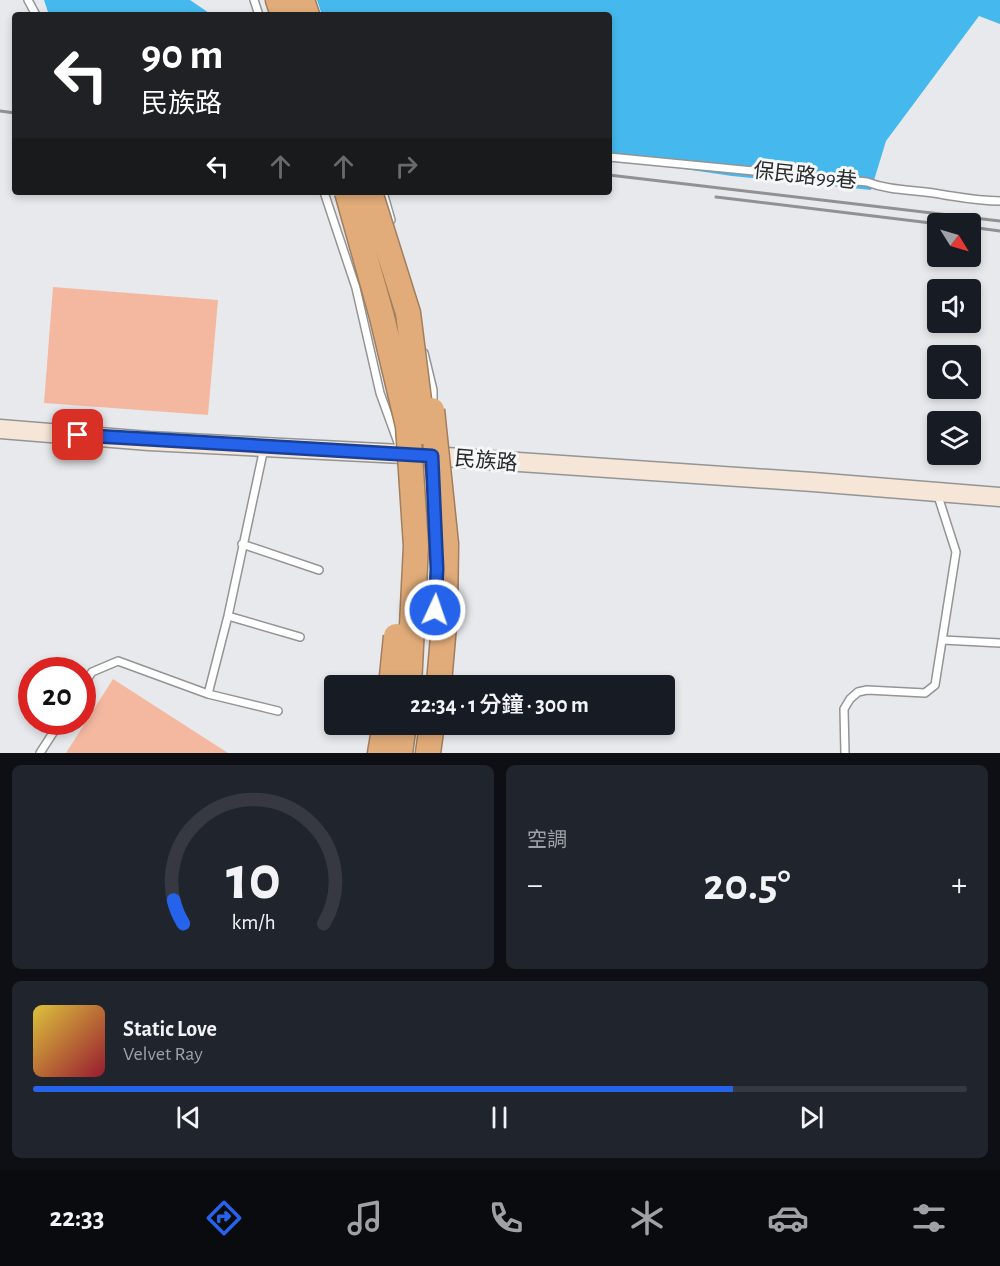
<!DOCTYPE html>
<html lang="zh-TW">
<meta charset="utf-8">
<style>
body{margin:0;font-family:"Alegreya Sans","Noto Sans TC",sans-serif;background:#20242c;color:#f1f3f6;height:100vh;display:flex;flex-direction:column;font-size:22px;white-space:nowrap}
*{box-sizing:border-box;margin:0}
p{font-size:20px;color:#9ea1a6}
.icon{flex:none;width:33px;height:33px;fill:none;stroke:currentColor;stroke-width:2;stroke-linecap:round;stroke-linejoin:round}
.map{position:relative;height:753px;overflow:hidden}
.panel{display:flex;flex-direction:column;gap:12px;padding:12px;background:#0d0f14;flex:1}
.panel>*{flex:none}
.hud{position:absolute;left:12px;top:12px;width:600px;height:183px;border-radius:6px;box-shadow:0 3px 9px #0003;background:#202124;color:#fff;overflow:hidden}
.needle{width:39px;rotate:127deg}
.tools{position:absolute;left:927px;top:213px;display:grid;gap:12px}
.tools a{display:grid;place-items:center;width:54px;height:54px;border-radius:6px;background:#171b24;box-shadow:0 3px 9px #0003;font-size:30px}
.speed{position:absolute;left:18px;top:657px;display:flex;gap:12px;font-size:30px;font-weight:700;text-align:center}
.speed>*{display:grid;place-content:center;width:78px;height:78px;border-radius:50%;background:#171b24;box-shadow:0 3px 9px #0003;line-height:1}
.speed .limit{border:9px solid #d22;background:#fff;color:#111}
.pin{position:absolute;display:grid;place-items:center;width:51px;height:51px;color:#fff;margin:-26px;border-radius:12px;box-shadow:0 3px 9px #0006}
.me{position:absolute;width:66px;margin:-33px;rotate:3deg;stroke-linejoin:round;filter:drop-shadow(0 0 4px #0008)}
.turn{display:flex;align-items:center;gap:21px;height:126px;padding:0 30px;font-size:27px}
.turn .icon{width:78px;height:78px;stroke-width:2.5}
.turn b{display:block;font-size:42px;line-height:51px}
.lanes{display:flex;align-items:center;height:57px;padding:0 30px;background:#0003;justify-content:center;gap:30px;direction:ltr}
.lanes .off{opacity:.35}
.big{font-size:45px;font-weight:600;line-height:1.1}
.panel .tile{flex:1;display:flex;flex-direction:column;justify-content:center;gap:9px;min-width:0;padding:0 21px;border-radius:9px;background:#20242c}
.panel .dial{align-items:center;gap:0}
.dial svg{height:156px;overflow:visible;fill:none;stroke:#363941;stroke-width:7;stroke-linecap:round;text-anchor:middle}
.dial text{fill:#f1f3f6;stroke:none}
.song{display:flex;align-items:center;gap:18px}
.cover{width:72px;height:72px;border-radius:9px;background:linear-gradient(135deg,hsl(50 70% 55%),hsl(350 70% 35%))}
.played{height:6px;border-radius:3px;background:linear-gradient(90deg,#2563eb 75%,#363941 75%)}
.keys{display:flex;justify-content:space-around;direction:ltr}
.heat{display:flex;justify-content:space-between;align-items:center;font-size:33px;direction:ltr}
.panel .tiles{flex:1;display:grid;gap:12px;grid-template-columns:1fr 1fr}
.tile:last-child{grid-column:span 2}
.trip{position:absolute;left:324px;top:675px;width:351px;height:60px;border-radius:6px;background:#171b24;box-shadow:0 3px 9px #0003;font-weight:600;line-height:60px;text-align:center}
.dock{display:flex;height:96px;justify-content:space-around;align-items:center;background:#090b0e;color:#9ea1a6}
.dock .icon{width:42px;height:42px}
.dock .active{color:#2563eb}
.dock b{font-size:27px;color:#f1f3f6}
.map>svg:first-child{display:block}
.water{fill:#45b9ee}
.building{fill:#f4b8a1}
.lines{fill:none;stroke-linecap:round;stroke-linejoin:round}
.lane-casing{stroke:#939496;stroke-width:10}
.secondary-casing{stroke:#939496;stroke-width:21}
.highway-casing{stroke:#a17e5e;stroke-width:27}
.lane{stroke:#fff;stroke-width:7}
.secondary{stroke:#f6e6d7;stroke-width:18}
.highway{stroke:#e1ac79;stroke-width:24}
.rail{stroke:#909193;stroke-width:3}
.highway-bridge-casing{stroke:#a17e5e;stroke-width:27;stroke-linecap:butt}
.highway-bridge{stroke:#e1ac79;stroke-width:24}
.route-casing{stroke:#184099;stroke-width:15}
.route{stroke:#2563eb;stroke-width:10}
.labels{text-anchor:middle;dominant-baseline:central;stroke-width:6;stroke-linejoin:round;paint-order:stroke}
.street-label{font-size:21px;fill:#292a2b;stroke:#f6f7f9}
</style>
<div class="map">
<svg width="1000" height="753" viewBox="0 0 1000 753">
<rect width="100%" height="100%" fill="#e8e9ec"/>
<!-- water -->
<path class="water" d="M44 0H190L212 15H49Z
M317 0H1000V24L979 16 886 141 871 190 732 176 609 158V15H322Z"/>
<!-- building -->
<path class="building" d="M53 287 218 300 208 415 44 403Z
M113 679 228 753H66Z"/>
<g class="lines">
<defs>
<path id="lane" d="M28 0 36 15
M254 0 259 15
M609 157 867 182C893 192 918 189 945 195 964 198 980 201 1000 201
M324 192 356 288 380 393 400 448
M383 192 391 220
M424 353 433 390V407
M242 544 319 570
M228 616 300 637
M943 640 1000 643
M82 687 92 672 118 661 208 694 278 711
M208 694 228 616 264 448
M40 753 60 722
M845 753 844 709 850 699 858 692 867 690 925 693 935 685 956 552 937 493"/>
<path id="secondary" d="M0 429 149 441 402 454 813 482 1000 497"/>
<path id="highway" d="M278 0 283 15
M302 0 307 15
M380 753 385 724
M400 753 404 724
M428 753 432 724"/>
</defs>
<!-- lane casing -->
<use href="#lane" class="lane-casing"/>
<!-- secondary casing -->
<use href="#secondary" class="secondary-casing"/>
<!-- highway casing -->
<use href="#highway" class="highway-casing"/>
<!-- lane -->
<use href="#lane" class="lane"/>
<!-- secondary -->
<use href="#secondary" class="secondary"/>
<!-- highway -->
<use href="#highway" class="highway"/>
<!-- rail -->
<path class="rail" d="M0 111 15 113
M609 175 1000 221
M716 197 939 224
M970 227 1000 231"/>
<defs>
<path id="highway-bridge" d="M347 192 382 317 408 426 416 546 409 686
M370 192 408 313 423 432
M432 410 446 544 445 614 439 683
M391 686 396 636"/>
</defs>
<!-- highway-bridge casing -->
<use href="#highway-bridge" class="highway-bridge-casing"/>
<!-- highway-bridge -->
<use href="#highway-bridge" class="highway-bridge"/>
</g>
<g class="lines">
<defs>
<path id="route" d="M78 435 432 456 437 569 435 610"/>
</defs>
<!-- route casing -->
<use href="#route" class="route-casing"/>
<!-- route -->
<use href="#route" class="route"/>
</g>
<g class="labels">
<!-- street labels -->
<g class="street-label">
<text transform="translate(805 176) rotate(6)">保民路99巷</text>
<text transform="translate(486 461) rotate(5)">民族路</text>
</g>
</g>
</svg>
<div class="tools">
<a><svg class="needle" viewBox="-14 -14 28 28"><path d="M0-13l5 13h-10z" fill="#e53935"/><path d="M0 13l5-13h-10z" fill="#9ea1a6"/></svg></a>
<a><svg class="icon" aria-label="sound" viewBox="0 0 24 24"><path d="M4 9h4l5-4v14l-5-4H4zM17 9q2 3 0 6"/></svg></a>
<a><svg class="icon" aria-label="search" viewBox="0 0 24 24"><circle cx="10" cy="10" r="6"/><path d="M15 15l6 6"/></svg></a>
<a><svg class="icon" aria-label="layers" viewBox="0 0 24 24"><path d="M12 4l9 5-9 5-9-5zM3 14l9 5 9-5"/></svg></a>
</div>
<div class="speed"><div class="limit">20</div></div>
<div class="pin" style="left:78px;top:435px;background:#d93025"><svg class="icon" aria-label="arrive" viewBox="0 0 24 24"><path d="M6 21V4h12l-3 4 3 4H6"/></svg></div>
<svg class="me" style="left:435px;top:610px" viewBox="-20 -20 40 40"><circle r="17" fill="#2563eb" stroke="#fff" stroke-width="3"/><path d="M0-11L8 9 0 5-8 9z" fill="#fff"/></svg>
<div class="trip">22:34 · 1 分鐘 · 300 m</div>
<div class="hud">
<div class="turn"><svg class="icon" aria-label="left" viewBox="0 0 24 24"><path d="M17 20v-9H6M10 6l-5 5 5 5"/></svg><div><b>90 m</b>民族路</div></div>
<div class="lanes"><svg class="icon" aria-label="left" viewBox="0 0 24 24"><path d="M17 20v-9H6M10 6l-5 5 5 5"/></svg><svg class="icon off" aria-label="ahead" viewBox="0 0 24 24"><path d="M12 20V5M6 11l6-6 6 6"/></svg><svg class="icon off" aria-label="ahead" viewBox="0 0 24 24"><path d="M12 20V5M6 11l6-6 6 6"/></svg><svg class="icon off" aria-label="right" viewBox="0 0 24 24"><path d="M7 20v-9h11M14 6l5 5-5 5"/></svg></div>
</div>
</div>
<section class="panel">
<div class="tiles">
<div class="tile dial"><svg viewBox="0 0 100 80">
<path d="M14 69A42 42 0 1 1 86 69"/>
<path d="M14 69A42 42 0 0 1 9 57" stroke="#2563eb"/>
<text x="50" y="56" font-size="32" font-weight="700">10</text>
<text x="50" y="72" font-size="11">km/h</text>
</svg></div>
<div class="tile"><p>空調</p>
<div class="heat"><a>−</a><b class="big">20.5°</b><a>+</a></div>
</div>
<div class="tile">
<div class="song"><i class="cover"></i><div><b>Static Love</b><p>Velvet Ray</p></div></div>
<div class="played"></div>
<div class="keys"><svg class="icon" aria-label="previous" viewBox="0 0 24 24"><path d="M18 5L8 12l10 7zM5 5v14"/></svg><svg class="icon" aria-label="pause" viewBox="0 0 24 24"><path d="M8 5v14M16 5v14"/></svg><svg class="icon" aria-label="next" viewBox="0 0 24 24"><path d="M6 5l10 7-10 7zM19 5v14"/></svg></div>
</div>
</div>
</section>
<nav class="dock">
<b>22:33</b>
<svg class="icon active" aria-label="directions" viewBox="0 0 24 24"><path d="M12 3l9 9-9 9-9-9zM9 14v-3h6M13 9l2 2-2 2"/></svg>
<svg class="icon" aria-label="music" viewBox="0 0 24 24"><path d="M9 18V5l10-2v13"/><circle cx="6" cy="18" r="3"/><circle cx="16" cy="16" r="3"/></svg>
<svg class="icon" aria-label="phone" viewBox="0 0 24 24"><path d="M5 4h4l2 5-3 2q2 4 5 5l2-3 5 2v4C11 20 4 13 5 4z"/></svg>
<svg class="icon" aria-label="climate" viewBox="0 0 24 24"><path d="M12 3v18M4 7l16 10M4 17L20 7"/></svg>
<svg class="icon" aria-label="car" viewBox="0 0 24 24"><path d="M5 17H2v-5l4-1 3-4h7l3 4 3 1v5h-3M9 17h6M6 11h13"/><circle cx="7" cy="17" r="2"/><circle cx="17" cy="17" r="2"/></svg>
<svg class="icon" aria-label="filters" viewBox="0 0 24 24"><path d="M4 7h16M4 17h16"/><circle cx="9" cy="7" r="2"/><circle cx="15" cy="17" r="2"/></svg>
</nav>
